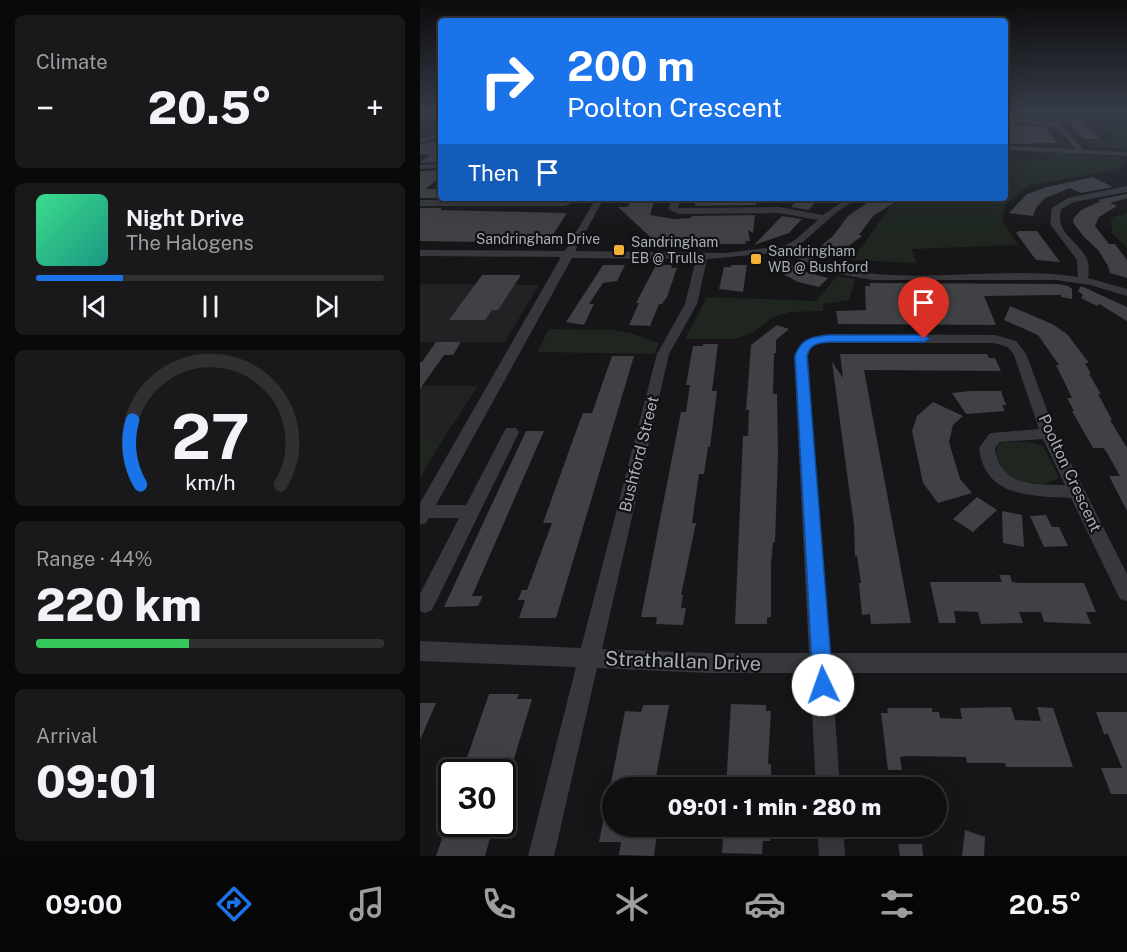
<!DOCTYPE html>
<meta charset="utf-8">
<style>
body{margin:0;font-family:"Public Sans",sans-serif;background:#19191b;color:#f1f3f6;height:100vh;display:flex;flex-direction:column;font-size:22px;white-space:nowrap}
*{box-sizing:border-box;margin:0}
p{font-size:20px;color:#9c9d9f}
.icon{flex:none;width:33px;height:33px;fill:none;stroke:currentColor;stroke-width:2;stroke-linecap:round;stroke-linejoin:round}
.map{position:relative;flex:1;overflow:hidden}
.panel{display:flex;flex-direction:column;gap:15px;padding:15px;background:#09090a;width:420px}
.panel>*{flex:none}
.hud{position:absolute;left:18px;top:18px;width:570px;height:183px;border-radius:6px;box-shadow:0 6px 24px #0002,0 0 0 2px #303032;background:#1a73e8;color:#fff;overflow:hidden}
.speed{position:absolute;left:18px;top:759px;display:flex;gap:12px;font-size:30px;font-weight:700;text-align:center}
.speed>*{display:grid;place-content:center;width:78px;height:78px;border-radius:50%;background:#101012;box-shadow:0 6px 24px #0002,0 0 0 2px #303032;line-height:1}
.speed .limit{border:3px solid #111;border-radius:9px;background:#fff;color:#111}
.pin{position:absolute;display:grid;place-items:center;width:51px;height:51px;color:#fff;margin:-62px -26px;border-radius:50% 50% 50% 0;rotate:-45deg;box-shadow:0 0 6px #0007}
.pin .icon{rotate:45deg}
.me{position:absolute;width:66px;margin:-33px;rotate:357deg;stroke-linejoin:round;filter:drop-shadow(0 0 4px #0008)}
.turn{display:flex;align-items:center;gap:21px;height:126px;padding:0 30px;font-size:27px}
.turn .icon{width:78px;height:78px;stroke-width:2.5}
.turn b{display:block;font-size:42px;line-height:51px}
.then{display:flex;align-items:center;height:57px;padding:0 30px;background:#0003;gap:12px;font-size:22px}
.big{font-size:45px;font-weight:800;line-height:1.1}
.panel .widget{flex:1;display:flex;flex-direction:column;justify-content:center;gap:9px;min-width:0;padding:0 21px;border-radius:9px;background:#19191b}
.panel .dial{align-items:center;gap:0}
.dial svg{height:156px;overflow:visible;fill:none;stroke:#303032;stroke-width:7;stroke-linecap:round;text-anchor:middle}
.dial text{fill:#f1f3f6;stroke:none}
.song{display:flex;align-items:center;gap:18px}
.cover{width:72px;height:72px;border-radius:9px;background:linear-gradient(135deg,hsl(150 70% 55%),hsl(170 70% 35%))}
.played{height:6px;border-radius:3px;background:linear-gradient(90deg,#1a73e8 25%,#303032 25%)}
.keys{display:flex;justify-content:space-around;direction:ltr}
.heat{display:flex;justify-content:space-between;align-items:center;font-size:33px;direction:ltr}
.charge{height:9px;border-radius:4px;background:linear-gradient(90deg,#34c759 44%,#303032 0)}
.trip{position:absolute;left:182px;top:777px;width:345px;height:60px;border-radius:30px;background:#101012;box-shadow:0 6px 24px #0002,0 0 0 2px #303032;font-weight:800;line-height:60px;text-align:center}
.dock{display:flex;height:96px;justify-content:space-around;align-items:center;background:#060607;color:#9c9d9f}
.dock .icon{width:42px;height:42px}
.dock .active{color:#1a73e8}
.dock b{font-size:27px;color:#f1f3f6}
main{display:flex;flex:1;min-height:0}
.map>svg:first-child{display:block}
.built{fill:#222225}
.green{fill:#1e261f}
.building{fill:#404145}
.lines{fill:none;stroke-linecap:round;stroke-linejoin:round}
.minor{fill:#37383d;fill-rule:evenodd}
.route{fill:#1a73e8;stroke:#114b97;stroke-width:1.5}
.poi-dot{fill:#f2b134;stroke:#111113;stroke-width:2}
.labels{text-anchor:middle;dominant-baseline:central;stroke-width:4.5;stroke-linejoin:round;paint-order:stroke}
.far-street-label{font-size:14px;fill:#a8adb8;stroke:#111113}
.far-poi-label{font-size:14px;fill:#a8adb8;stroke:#111113;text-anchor:start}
.street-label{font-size:16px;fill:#a8adb8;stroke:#111113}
.near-street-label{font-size:20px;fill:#a8adb8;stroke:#111113}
</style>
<main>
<section class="panel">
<div class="widget"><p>Climate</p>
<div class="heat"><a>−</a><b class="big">20.5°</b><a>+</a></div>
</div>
<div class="widget">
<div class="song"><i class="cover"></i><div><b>Night Drive</b><p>The Halogens</p></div></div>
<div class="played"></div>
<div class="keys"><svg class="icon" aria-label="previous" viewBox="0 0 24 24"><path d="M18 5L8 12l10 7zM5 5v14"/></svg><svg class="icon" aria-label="pause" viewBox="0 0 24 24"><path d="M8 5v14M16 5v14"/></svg><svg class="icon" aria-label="next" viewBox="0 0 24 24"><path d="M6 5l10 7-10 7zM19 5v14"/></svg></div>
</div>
<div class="widget dial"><svg viewBox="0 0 100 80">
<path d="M14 69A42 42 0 1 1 86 69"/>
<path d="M14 69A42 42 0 0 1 10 36" stroke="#1a73e8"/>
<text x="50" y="56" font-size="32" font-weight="700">27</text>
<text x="50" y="72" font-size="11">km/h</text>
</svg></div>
<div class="widget"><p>Range · 44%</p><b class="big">220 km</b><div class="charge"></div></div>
<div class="widget"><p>Arrival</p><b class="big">09:01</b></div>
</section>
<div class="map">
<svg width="707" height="856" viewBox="0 0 707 856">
<rect width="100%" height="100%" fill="#161618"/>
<!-- built -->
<path class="built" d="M0 284 119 285 85 342H0Z
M0 386H58L22 441H0Z"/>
<!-- green -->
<path class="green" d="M644 113H706L707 149 672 147 666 141 695 140 671 114Z
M626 152 702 157 706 164 692 171 609 185 585 206 582 220 598 245 492 249 496 263 432 260 471 206 486 198H585V160H628Z
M707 213V248L692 233 691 218Z
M417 276 435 279 429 300 403 304V311L370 312 353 317 334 332 315 339H265L287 297 396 301Z
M129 329 193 330 210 333 239 343 235 354 117 352Z
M0 441H22L0 478Z
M584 442H610L623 446 639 477C629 487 603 484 592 478 585 475 583 469 580 463 577 456 575 452 579 444Z"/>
<!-- building -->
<path class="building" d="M642 113 661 118 679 139H663Z
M585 123 624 127 637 143 585 144Z
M21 140V162L0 163 10 155 0 154V144Z
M21 170V176L6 189H21V198H0V171Z
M673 177 693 187 661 193 650 188 625 198 616 208 613 216 589 213 607 194 627 187Z
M707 194V198L690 203 697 206 679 217 675 226 689 244H695L707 260V278L690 273 688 266 678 250 664 237 654 224 653 219 661 210 681 201 677 200Z
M212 198H232L230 202H234L230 215 255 219 271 218 272 216 335 215 333 233 328 230 330 241H325L326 244H238L198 207H208Z
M276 198H336V205L275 206Z
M379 198H398L389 210 371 207Z
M440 198H482L453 216 439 235 442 236 427 247 424 246 416 252 400 247 413 236 428 216 447 203 439 201Z
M0 208H21V210L147 213 129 241 122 240 120 243 0 241Z
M362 216 382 219 369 233 334 245Z
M599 231H617L640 262 616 260 596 233Z
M365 261 386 272 408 278 399 287 378 282 348 266Z
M183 265H205L197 281 183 283 169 304H174L164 325 146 322Z
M236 265H252L251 268H257L247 297 242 304H239L230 326 209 325 219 303H216Z
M311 265H327L323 292 299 289 304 267H311Z
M62 275H101L78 310H72L65 320H29Z
M450 283 638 284 648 286 652 289V299L641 297V295L564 296 576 325 418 324 416 311 446 310 445 286H450Z
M661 286 707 307V321L679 304 677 306 661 298 663 295 658 291Z
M590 306 632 324 647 334 669 363H665L671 374H669L681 394H678L692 420H690L707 448V511L689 476H700L686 451 683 448H673L652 411H654L647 398H652L636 365H639L618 335 584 320Z
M357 325 369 329 356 340V353H354L353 394H357L358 454 355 542H353L351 564V617H347V624H315L323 436H328L329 410H326L331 345Z
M16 342H41L33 355H24L0 389V362H2Z
M283 344H298L292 391H297L290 447H288L284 474H279L272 523H276L261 595H263L261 608H266L263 625 236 624 237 617H221L261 412H266L270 385H266L273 346H283Z
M420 354H567L569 358H575L581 371 444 370 491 623 451 624 450 614 442 615 439 583H441L437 556H435L434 525 412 362 423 378Z
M192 356H214L136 618H99L105 600H98L102 590H107L132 523H123L128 509 158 426 163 413H172Z
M550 391H581L586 405H582L585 411 546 414 532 393Z
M513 402 543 416 533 425 529 442 540 479 552 493 518 503 503 483 492 431 497 416Z
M106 431H124L52 596H63L58 606 24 607Z
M557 497 577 510 553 532 533 519Z
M582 511 602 515 604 547 583 543Z
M626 515 632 527H639L648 546 624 547 610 516Z
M579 575H590L592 582 599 583H664L676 612H666L671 624 624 622 621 612H599L603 623 561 624 558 612 534 611 536 623H519L510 582H582Z
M69 694H99L97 699H112L90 772H42Z
M0 703H16L0 740Z
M311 704 346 705V711H351L348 764H351V788H306Z
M223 705H249L234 788H190L205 711 221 712Z
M591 707 595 720 621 721 617 707 633 708 653 767H586L585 763H547L546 757 487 756 480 757 482 770H468L461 713H468L467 708H512V712H519L520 718 542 719 540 708Z
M676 712H707V794H691L681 768H702L688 734H684Z
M187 802H192V826H238L234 856 199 855 201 842H179Z
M27 824H74L65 856H16Z
M304 826H350V841H343L342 854 302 853Z
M545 830 565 837 564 856H542Z
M478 844H502L503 856H480Z"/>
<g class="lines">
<!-- minor -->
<path class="minor" d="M20 113 0 118V114Z
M585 117 639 123 664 150 707 152V156L585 150V146L656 149 635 126 585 121Z
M21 134V138L0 142V138Z
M21 164V168L0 169V165Z
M707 186V192L654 202 641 209C635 234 658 240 667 259 669 265 669 272 668 278L707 289V296L670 285 636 280H453L407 272 365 252 287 259 277 304 249 354 182 649 289 653H389L374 356C381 339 393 336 409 334L575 335 596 341 606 354 636 434 707 574V601L700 599 651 498C612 496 565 498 559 448L570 433 619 429 594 355 588 347 574 343H399L390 349 388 356 410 653H707V673H412L420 788H396L390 673H289L177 668 134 856H108L156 667 0 661V641L161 648 237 354 265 304 276 259 152 258 16 505H46L86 428H96L99 432 12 610 5 613 0 611V594L39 518H9L6 523 0 525V503L141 257 0 256V250L145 251 176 198H184L155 251 305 253 364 246 375 240 398 220 359 213 259 214 248 209 253 198H261L258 208H260L359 207 403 215 428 198H438L418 211 375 249C388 256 402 264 417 268 496 286 578 265 658 277L657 260 630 224 632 208 648 198ZM623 439 645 485C614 485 580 486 575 448L580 442Z
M151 198H163L145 206H0V200H144Z
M397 826H423L425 856H399Z"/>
</g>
<!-- sky -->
<linearGradient id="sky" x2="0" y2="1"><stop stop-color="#0c0c0d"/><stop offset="0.48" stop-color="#363c48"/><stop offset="1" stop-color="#363c48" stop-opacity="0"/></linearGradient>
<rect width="707" height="233" fill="url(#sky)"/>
<!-- route -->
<path class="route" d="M409 335H504L510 339 504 342H409C397 343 390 344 387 356L413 685 410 692 403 694 396 692 393 685 375 356C381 338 392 337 409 335Z"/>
<!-- markers -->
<g class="poi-dot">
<rect x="193" y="244" width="12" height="12" rx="3"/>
<rect x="330" y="253" width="12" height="12" rx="3"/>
</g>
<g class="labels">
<!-- far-street labels -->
<g class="far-street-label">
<text x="118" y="239">Sandringham Drive</text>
</g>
<!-- far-poi labels -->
<g class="far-poi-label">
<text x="211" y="242">Sandringham<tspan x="211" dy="16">EB @ Trulls</tspan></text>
<text x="348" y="251">Sandringham<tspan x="348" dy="16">WB @ Bushford</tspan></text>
</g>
<!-- street labels -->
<g class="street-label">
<text transform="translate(219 454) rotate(-76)">Bushford Street</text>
<text transform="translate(650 473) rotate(65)">Poolton Crescent</text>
</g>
<!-- near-street labels -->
<g class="near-street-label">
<text transform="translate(263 661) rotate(2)">Strathallan Drive</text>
</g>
</g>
</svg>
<div class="speed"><div class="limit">30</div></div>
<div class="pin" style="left:504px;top:339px;background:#d93025"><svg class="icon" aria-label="arrive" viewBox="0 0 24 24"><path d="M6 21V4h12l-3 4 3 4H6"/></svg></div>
<svg class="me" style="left:403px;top:685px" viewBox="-20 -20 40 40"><circle r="19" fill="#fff"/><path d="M0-13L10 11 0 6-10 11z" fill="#1a73e8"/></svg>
<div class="trip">09:01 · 1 min · 280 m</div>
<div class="hud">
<div class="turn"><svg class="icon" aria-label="right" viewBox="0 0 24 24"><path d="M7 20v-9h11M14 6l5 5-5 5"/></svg><div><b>200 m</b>Poolton Crescent</div></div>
<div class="then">Then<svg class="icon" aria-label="arrive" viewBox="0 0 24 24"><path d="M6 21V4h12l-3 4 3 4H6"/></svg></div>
</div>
</div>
</main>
<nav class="dock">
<b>09:00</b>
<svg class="icon active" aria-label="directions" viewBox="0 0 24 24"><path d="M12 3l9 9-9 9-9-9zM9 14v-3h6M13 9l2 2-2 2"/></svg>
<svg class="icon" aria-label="music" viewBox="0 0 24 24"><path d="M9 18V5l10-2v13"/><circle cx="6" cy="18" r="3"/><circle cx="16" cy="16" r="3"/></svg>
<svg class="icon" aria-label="phone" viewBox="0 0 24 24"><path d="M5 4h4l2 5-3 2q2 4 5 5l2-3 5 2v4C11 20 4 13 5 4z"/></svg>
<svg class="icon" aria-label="climate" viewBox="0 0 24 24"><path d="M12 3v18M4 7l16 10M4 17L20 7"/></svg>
<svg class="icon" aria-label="car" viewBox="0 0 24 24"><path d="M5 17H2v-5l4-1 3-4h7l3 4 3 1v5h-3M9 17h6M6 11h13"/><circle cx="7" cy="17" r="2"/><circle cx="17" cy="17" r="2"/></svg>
<svg class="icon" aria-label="filters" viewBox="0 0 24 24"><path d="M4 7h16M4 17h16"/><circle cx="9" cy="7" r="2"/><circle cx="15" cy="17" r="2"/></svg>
<b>20.5°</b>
</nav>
